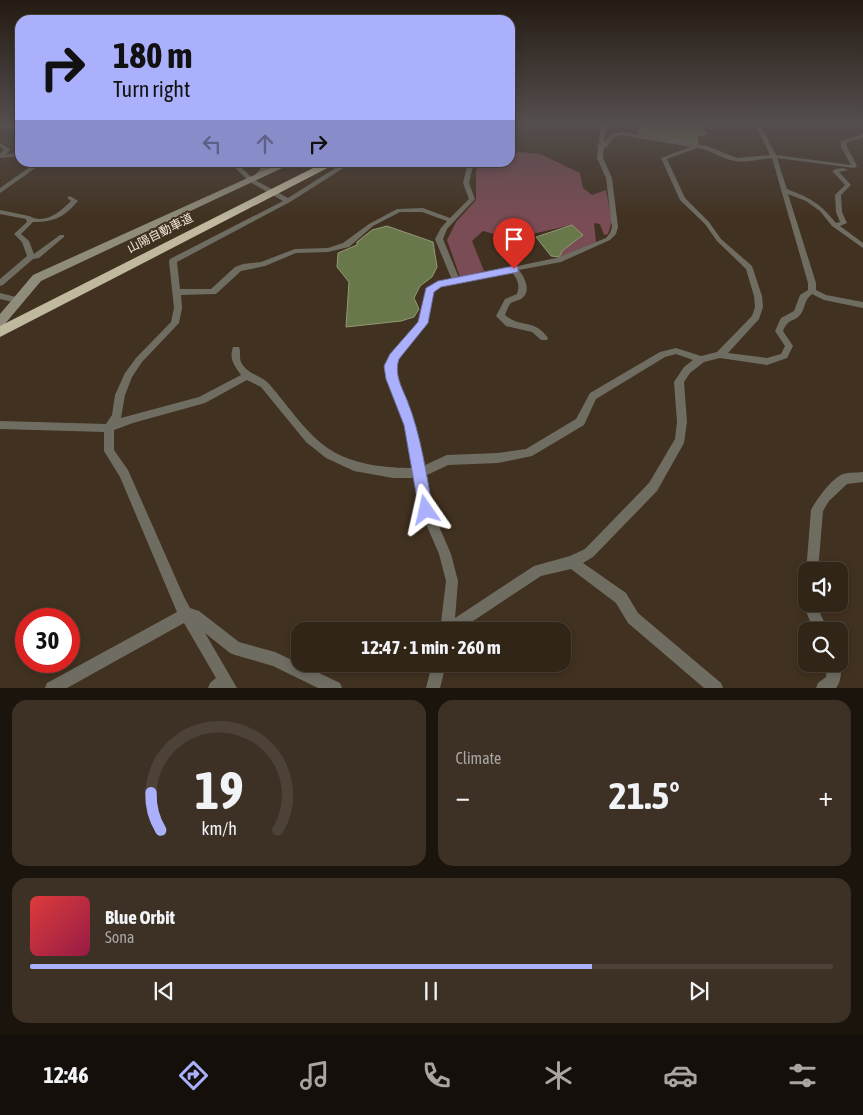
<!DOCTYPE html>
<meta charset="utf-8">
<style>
body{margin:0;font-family:"Asap Condensed","Noto Sans JP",sans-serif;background:#3d3125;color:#f1f3f6;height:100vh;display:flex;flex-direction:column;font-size:19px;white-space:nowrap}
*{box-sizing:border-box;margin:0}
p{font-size:16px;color:#a8a5a2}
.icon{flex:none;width:28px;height:28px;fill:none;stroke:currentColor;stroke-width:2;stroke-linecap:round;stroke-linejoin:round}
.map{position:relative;height:688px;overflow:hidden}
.panel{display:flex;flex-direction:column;gap:12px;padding:12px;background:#1b140d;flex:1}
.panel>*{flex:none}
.top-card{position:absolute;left:15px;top:15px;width:500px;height:152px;border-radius:15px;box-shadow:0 2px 8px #0003,0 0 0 1px #4c4237;background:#aab0fb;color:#111;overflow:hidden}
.buttons{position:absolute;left:798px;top:562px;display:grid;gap:10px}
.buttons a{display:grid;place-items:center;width:50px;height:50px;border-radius:10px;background:#312518;box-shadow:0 2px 8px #0003,0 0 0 1px #4c4237;font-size:25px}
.speed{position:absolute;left:15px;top:608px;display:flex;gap:10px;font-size:25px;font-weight:700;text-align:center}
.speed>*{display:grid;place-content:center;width:65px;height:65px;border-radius:50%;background:#312518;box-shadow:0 2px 8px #0003,0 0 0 1px #4c4237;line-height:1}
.speed .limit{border:8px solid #d22;background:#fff;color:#111}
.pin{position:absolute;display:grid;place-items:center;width:42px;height:42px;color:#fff;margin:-51px -21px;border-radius:50% 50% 50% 0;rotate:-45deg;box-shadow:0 0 5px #0007}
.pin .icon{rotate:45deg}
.me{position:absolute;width:55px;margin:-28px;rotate:349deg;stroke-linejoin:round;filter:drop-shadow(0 0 4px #0008)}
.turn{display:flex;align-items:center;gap:18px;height:105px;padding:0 15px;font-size:22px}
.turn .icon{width:65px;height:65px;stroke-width:2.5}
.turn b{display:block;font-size:35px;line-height:42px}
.lanes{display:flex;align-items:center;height:48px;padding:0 15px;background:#0003;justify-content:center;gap:25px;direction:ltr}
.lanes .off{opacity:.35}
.big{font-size:38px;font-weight:700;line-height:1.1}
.panel .widget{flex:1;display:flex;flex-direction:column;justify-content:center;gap:8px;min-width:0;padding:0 18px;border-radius:15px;background:#3d3125}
.panel .dial{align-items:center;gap:0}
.dial svg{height:130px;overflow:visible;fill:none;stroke:#4c4237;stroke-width:7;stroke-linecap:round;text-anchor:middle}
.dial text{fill:#f1f3f6;stroke:none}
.song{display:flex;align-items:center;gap:15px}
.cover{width:60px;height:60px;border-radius:8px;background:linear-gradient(135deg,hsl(0 70% 55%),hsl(340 70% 35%))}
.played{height:5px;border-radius:2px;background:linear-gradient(90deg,#aab0fb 70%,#4c4237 70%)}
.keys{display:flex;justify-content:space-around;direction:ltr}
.heat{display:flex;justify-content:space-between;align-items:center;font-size:28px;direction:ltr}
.panel .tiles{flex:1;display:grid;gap:12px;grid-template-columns:1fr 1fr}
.widget:last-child{grid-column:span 2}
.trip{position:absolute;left:291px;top:622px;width:280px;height:50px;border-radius:15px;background:#312518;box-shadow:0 2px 8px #0003,0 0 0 1px #4c4237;font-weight:700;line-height:50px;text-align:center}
.menu{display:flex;height:80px;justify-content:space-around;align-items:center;background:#140f0a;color:#a8a5a2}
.menu .icon{width:35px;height:35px}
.menu .active{color:#aab0fb}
.menu b{font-size:22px;color:#f1f3f6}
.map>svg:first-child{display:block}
.green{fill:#7a4c55}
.water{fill:#69784b;stroke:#929976}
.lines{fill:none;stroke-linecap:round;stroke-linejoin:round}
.stream{stroke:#929976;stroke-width:2}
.street{fill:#6f6d62;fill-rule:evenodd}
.secondary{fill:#908c7b;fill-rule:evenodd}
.highway{fill:#c0b99f;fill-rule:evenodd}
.route{fill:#aab0fb;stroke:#6e72a3}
.labels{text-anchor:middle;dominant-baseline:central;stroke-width:4;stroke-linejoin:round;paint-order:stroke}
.street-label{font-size:12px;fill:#f1e6dc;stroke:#413120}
</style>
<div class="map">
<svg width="863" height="688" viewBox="0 0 863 688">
<rect width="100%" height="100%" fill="#413120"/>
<!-- green -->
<path class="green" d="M510 151 540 154 580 173 583 188 592 195 606 190 612 221 608 234 604 235 600 224 594 223 596 242 559 257 563 250 582 235 572 225 532 234 528 243 483 231 472 241 484 271 460 277 447 240 456 222 476 200V170L482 163 510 162Z"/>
<!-- water -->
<path class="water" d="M642 124H700L706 134 696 136 698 144 647 135 638 132 643 126Z
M572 225 583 235 563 250 559 257 551 256 536 237Z
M387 226 433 242 437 267 432 277 420 286 414 298 419 309 414 317 401 321 346 327 349 282 337 267 338 253 357 245V242L372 230Z"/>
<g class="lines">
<!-- stream -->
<path class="stream" d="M0 126 20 128"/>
<!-- street -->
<path class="street" d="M598 124H603L606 126 604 142 611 134 625 132 707 146 737 158 770 155 755 124H760L776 155 851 165 841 147V141L863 134V138L847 142V147L857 166 854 168 777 158 787 189C810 198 820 203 836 223L840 222 836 212 835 195 845 185 832 171C835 168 844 167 848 170L839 172 851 185 841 195 842 212 847 223 840 226 863 243V248L832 226 820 211 806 201 788 194 816 283V290L826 295 863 302V308L824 300 812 294C803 301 806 308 800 315 793 323 789 317 783 331L793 346 787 358 767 365 720 358 704 362 690 373 684 382 687 422 684 443 657 491 593 557 583 563 626 593 638 613 721 683 723 688H704L628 623 616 603 571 569 541 576 458 631H440L446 581 439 554 420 510 414 478H393L354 471 326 458 306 442 261 387 247 380 205 403 133 423 114 430V450L128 470 184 597 190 608 199 611 239 642 275 652 340 683 342 688H318L273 666 235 655 230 653 205 633 237 688H208L210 683 216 678 184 623 67 688H45L47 683 177 612 120 477 104 451V432L0 429V421L106 424 112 415 115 395 125 373 136 358 171 322 174 308 169 261 170 259 283 201 250 182 229 162H236L252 178 267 162H274L255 180 288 198 345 162H353L290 202 177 262 180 289H211L235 267 243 264 261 262 295 249 328 248 343 243 369 224 397 209 423 208 450 218 469 199 463 183 468 162H474L469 183 475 199 447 229 443 239 459 278 556 258 606 238 610 233 612 227 606 178 597 158 598 147 596 146 599 144 600 127ZM621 135 690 147 661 158 680 200 705 224 717 241 746 269 754 296 755 307 752 316 717 352 701 356 676 348 660 352 590 393 576 419 526 449 498 453 447 455 423 466 415 425 397 379 395 366 398 359 427 323 433 292 440 287 512 272C518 280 520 285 517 294L505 299 496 316 506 326 532 332 541 340H547L548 338C534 318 521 329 505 315 506 312 508 307 510 304 513 301 517 301 521 299 532 292 525 278 519 270L561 262 610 240 616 234 618 227 612 178 603 158 604 148 607 147C611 140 613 136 621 135ZM697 148C711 150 722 159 735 161 746 163 760 159 772 158L808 283V290L800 295 794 311 781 318 775 331 785 346 781 354 767 358 728 353 759 319 763 307 762 296 752 266 721 239 709 222 685 198 667 159ZM400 212H422L447 221 441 228 435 239 452 280 435 283 426 289 419 322 391 355 385 366 387 379 405 425 413 468C387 468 357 465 334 452 308 437 290 408 270 385 262 375 247 375 241 362 239 357 241 351 239 347H233C229 359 234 365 241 375L199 397 121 418 125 395 132 377 142 362 179 323 182 308 181 295 216 294 241 271 265 266 296 253 328 252 349 247 373 226ZM676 354 693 360 684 367 674 382 677 422 675 439 649 483 585 549 570 556 534 566 455 618 458 581 451 554 432 510 425 476 448 465 498 463 532 456 584 425 596 399 665 357Z
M0 143 10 149 6 155 20 152V156L0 158V154L4 149 0 147Z
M37 162H44L0 193V188Z
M70 196 78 201C64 217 55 222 33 222L21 234 29 241 34 254 60 235H64V237L39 258 33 259 3 285 0 286V279L27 256 22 242 14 234 27 222 26 219 0 214V210L29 216C45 225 60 212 71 201L67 198Z
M0 293 20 298 21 300 17 303 0 299Z
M863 472V482L847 484 829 501 823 511 818 571 806 572 811 510C816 500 832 478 843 474 849 472 857 473 863 472Z
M805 599 806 604H816L828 631H814L803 604Z
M839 659C842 667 842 681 836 688H816L818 683 826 677 827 664H839Z
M432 664H446L440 688H426Z"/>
<!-- secondary -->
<path class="secondary" d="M283 162H295L41 281 4 325 0 326V314L33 275Z"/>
<!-- highway -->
<path class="highway" d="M325 162H339L0 337V326Z"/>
</g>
<!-- sky -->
<linearGradient id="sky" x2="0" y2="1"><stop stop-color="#241b12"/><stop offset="0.56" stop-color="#544e4e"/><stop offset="1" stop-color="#544e4e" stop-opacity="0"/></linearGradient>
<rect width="863" height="220" fill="url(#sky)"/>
<!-- route -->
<path class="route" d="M514 266 518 267V272L441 287 434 292 428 323 399 359C394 373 401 386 407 400 421 435 426 473 433 510L431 516 426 518 421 516 419 510 404 425 386 379 384 366 390 354 418 322 426 288 438 281Z"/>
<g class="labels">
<!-- street labels -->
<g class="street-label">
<text transform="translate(160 233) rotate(-27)">山陽自動車道</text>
</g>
</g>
</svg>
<div class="buttons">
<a><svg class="icon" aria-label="sound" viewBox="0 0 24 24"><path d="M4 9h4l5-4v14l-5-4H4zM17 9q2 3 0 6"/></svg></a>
<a><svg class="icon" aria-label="search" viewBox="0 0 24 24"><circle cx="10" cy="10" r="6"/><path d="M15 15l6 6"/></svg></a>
</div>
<div class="speed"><div class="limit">30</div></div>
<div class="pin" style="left:514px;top:269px;background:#d93025"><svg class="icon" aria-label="arrive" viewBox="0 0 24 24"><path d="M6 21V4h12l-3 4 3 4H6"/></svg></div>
<svg class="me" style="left:426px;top:510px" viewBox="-20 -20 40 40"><path d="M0-17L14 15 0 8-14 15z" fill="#aab0fb" stroke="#fff" stroke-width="4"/></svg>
<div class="trip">12:47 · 1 min · 260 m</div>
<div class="top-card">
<div class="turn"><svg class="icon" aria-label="right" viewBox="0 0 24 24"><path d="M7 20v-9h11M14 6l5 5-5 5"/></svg><div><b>180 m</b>Turn right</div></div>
<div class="lanes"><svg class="icon off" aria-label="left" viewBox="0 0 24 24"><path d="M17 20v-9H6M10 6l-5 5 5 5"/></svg><svg class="icon off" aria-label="ahead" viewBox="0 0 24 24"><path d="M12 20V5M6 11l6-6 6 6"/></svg><svg class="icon" aria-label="right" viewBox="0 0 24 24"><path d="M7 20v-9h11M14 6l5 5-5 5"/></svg></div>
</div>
</div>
<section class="panel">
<div class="tiles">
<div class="widget dial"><svg viewBox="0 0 100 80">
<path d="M14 69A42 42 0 1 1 86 69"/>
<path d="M14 69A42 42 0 0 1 8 46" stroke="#aab0fb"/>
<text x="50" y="56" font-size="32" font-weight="700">19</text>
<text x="50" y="72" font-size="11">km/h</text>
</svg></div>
<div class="widget"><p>Climate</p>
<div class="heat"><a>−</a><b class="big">21.5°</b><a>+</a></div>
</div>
<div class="widget">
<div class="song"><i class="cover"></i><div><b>Blue Orbit</b><p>Sona</p></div></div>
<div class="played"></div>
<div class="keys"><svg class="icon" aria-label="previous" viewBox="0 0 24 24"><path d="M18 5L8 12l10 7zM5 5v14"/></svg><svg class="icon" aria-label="pause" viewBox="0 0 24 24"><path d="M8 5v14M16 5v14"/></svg><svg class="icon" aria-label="next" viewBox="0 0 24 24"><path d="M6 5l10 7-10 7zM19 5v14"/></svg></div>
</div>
</div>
</section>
<nav class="menu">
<b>12:46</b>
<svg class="icon active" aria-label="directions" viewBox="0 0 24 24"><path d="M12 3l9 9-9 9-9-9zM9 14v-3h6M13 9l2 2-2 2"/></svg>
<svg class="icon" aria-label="music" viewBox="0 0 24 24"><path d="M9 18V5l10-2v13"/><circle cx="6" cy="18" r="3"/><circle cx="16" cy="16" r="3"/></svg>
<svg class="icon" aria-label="phone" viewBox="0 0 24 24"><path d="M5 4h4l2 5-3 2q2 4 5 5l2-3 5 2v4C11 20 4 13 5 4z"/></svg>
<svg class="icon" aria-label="climate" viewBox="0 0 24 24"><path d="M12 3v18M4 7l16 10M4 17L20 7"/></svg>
<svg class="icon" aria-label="car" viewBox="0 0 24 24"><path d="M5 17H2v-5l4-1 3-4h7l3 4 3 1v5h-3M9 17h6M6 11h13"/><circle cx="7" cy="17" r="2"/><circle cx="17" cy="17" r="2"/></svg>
<svg class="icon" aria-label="filters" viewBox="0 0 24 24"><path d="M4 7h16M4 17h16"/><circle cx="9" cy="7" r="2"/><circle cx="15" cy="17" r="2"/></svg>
</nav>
